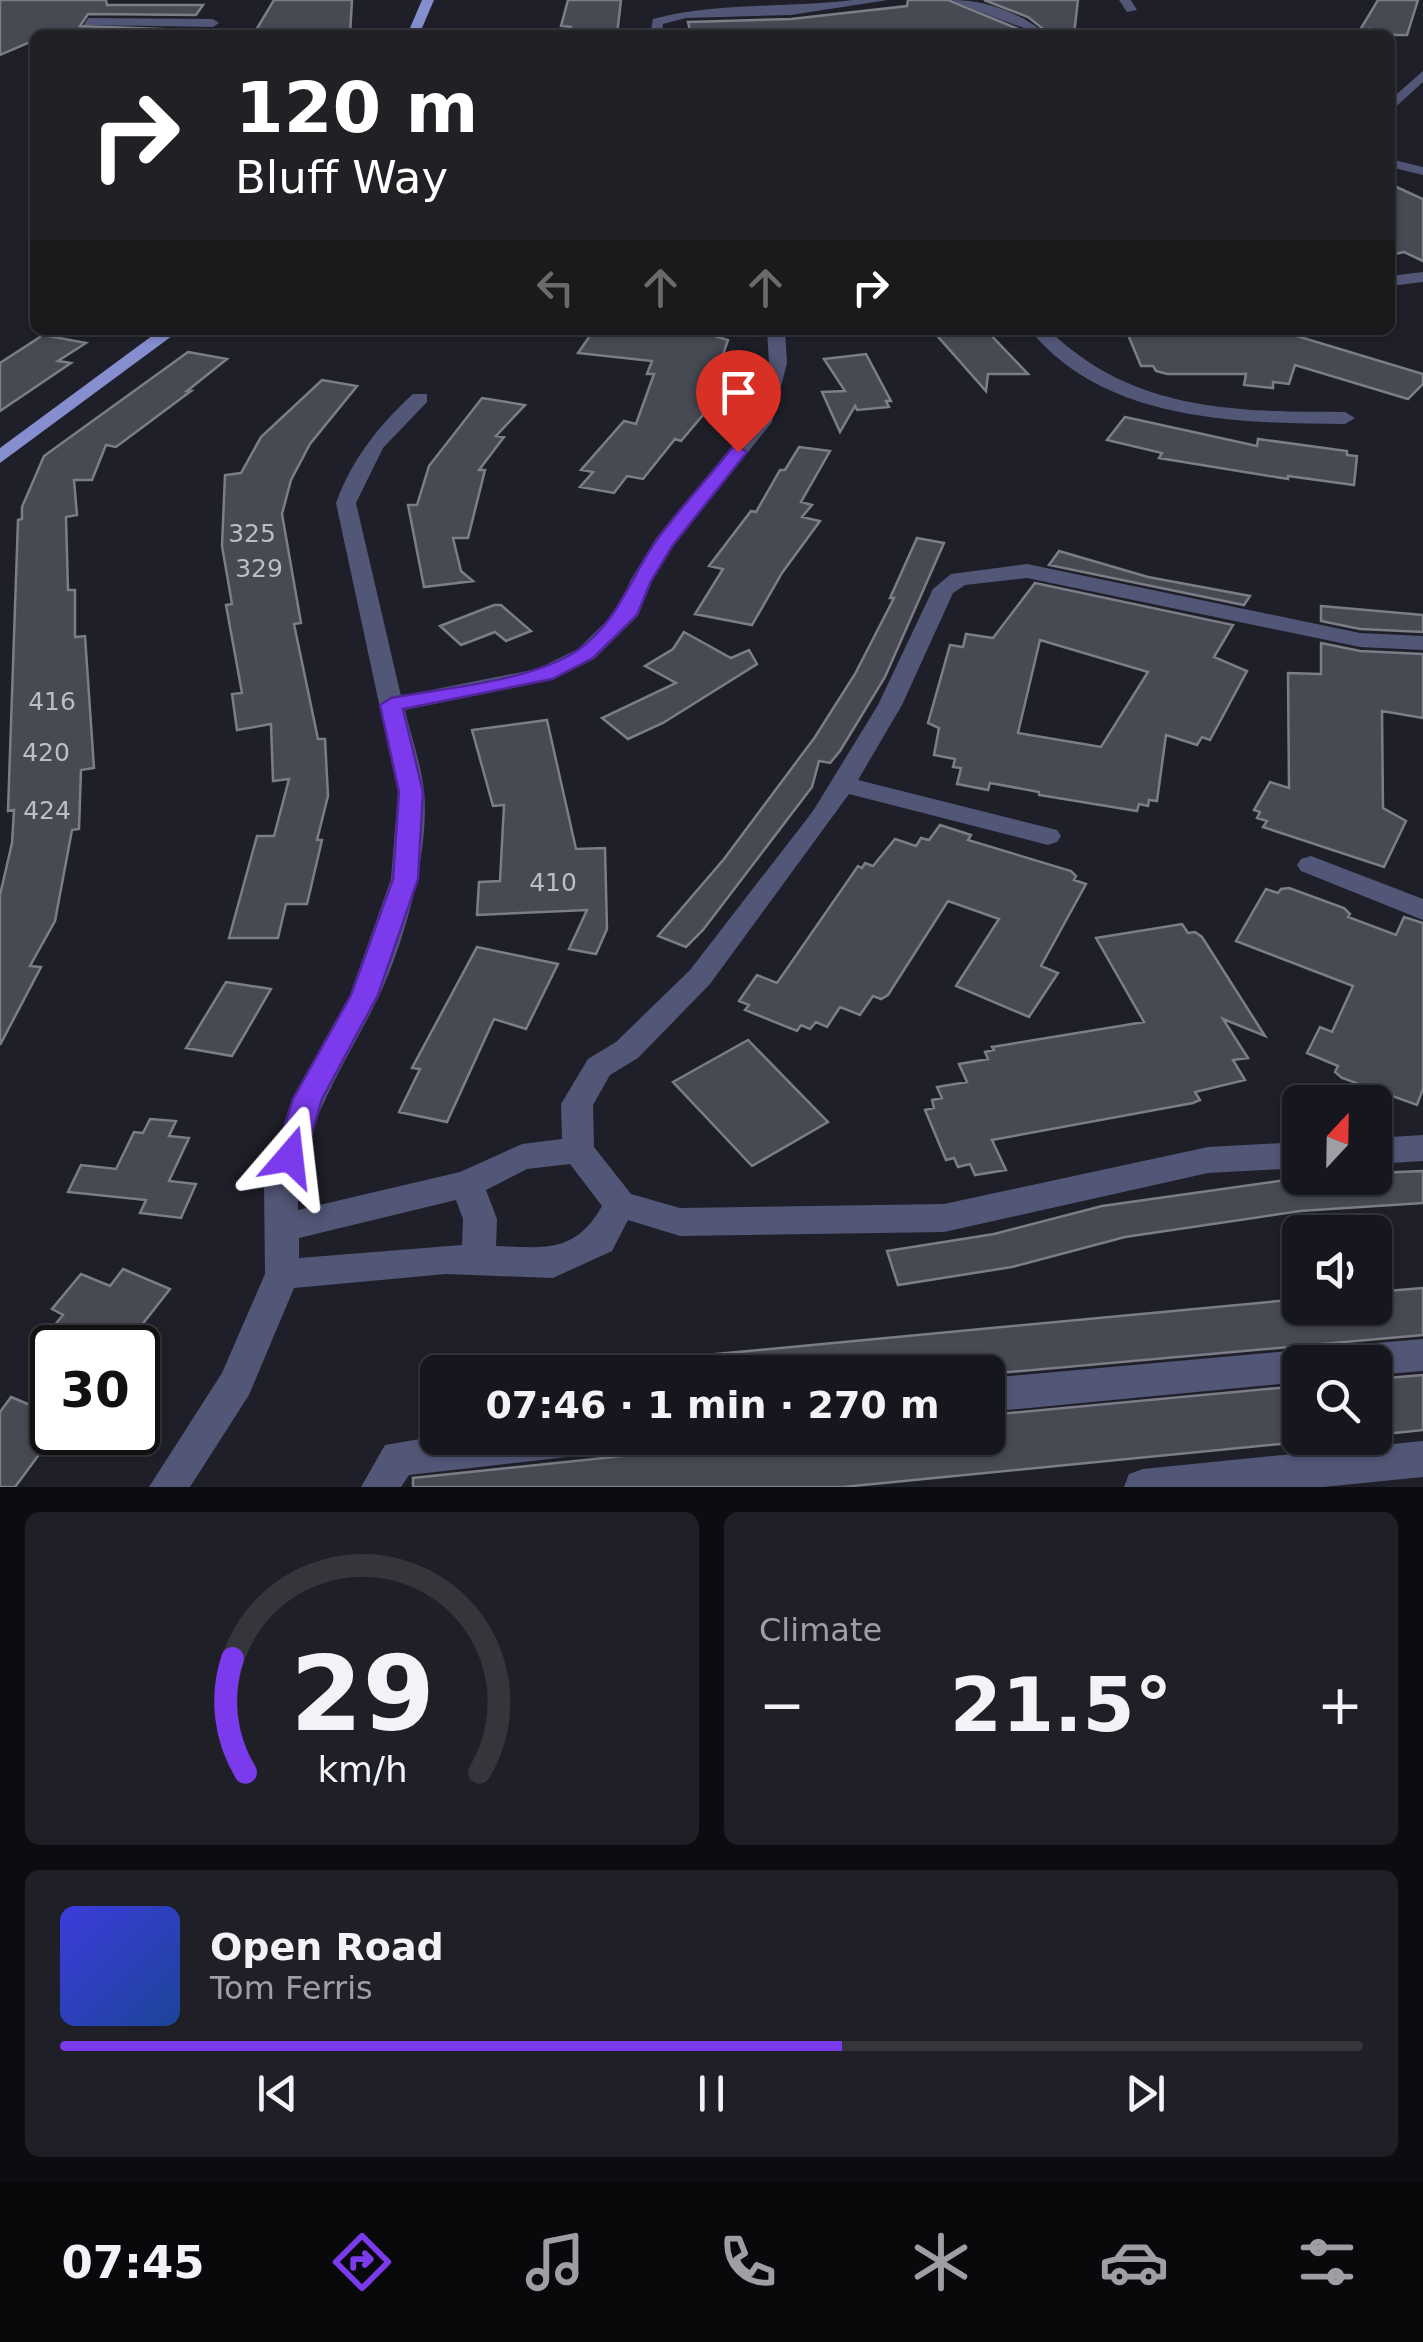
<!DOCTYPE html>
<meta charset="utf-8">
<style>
body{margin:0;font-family:"DejaVu Sans",sans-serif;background:#1f2027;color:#f1f3f6;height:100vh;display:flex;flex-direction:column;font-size:38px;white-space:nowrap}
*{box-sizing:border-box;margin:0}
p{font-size:32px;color:#9e9fa4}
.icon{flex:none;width:55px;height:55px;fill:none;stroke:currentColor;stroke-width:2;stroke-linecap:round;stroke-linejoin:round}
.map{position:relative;height:1487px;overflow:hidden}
.side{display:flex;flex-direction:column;gap:25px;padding:25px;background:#0c0d10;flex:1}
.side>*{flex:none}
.guide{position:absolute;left:30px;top:30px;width:1365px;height:305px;border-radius:15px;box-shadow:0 2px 8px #0004,0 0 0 2px #35363c;background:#202124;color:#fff;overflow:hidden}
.needle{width:65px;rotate:22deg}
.tools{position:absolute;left:1282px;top:1085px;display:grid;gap:20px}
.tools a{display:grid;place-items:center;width:110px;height:110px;border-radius:15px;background:#16171e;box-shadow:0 2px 8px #0004,0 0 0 2px #35363c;font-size:50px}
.speed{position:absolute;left:30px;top:1325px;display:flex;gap:20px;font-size:50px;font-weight:700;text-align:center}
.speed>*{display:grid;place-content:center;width:130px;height:130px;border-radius:50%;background:#16171e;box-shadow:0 2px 8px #0004,0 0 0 2px #35363c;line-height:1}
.speed .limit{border:5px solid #111;border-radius:15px;background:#fff;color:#111}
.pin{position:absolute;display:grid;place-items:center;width:85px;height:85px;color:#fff;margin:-102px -42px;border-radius:50% 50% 50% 0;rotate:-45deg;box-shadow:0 0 10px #0007}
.pin .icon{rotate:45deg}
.me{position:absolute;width:110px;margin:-55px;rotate:17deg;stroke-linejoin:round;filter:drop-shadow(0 0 8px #0008)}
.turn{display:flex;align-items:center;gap:35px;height:210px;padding:0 40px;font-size:45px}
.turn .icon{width:130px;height:130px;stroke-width:2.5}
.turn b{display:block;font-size:70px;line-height:85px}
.lanes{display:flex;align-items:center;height:95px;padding:0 40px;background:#0003;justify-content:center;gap:50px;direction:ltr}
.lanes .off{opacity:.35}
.big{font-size:75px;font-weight:700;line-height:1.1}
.side .tile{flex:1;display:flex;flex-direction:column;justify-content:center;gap:15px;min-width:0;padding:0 35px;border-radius:15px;background:#1f2027}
.side .dial{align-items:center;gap:0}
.dial svg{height:260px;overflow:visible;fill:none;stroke:#35363c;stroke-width:7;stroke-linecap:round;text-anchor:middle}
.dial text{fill:#f1f3f6;stroke:none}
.song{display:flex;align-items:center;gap:30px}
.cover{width:120px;height:120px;border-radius:15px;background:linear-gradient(135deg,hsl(240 70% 55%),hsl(220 70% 35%))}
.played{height:10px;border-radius:5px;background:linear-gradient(90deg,#7c3aed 60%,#35363c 60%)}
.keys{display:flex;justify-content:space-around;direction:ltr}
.heat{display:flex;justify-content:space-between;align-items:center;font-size:55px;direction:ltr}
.side .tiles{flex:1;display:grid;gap:25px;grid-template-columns:1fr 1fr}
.tile:last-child{grid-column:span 2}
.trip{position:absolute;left:420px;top:1355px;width:585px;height:100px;border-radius:15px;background:#16171e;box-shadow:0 2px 8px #0004,0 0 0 2px #35363c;font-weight:700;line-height:100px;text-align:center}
.tabs{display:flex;height:160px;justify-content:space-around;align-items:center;background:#09090c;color:#9e9fa4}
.tabs .icon{width:70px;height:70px}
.tabs .selected{color:#7c3aed}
.tabs b{font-size:45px;color:#f1f3f6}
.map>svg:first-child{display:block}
.building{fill:#474953;stroke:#7b7d87;stroke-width:2.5;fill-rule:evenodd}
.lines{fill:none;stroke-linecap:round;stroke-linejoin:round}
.minor{fill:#525777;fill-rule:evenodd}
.major{fill:#858ecf;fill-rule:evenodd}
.route{fill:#7c3aed;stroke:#51269a;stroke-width:2.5}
.labels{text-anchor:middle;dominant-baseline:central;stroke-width:10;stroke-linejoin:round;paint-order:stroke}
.number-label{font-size:25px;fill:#bdbec5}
</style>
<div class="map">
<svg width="1423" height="1487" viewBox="0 0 1423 1487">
<rect width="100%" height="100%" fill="#1e1f28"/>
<!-- building -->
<path class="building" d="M0 0H106L107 5H203L196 15 88 14 80 26 186 30 182 35H35V40L0 55Z
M274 0H352L350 35H253Z
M568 0H621L617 35H572L571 27 561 26Z
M908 0H948L1033 35H691L688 22 791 19 907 6Z
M984 0H1078L1074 35H1051L1028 17Z
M1378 0H1418L1407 35H1365L1369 29 1360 30Z
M1390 184 1423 199V261L1404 252 1390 255Z
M594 330 708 334 728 340 703 415 681 441 675 439 643 479 627 476 614 493 580 487 593 472 581 470 624 421 636 424 654 374H647L652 361 578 353Z
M932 330H986L1028 374H988L986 391Z
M1126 330H1277L1423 374V384L1408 399 1295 365 1289 384 1273 382V388L1244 385 1246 374H1167L1156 371 1153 366H1141Z
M43 335 86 343 58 361 71 363 0 411V363Z
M188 352 227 359 187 391H191L116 447 106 445 92 480H74L77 515 66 517 68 590H75V637L85 636 94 768 81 770 79 829 72 830 55 921 30 966 41 967 0 1045V895L12 843 14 810 8 811 18 520 22 519V507L44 456Z
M866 354 891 401H886L889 407 857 410 855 406 840 432 822 392 845 391 824 359Z
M322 380 357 386 310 444 291 480 282 514 301 623 294 624 318 739H325L328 796 317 840H322L307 904H286L278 938H229L257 836H274L289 779 273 781 271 724 237 730 232 694 242 693 226 605 232 604 222 546 225 475 241 473 261 437Z
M482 398 525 405 496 436 504 437 479 470H485L468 538H453L461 571 473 581 424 587 408 505H417L429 466Z
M1125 417 1257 446 1258 439 1347 451V455L1357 456 1354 485 1288 476V479L1159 458 1162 453 1107 440Z
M799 447 830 451 801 502 812 505 802 517 820 521 782 573 752 625 695 614 723 569 709 566 751 511 756 512 780 470H785Z
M917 538 944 543 885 677 840 751 830 763 819 761 812 787 703 930 686 947 658 936 724 859 815 737 855 674 894 598H890Z
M1059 551 1148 577 1250 596 1244 605 1049 565Z
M1035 583 1233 625 1214 657 1247 671 1210 740 1202 737 1197 745 1166 735 1157 801 1149 800 1148 806 1139 804 1137 811 1039 795V792L990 783 988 790 957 784 961 768 953 767 955 759 934 755 939 728 928 723 950 645 963 647 966 634 993 638ZM1040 640 1148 672 1101 747 1018 733Z
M494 605H501L531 631 506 641 495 632 461 645 440 626Z
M1321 606 1423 615V632L1360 629 1321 621Z
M684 632 731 658 749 650 757 664 663 723 628 739 602 718 676 683 645 666 673 649Z
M1321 643 1360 651 1423 654V718L1382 711 1383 808 1406 821 1384 867 1263 827 1267 821 1257 818 1260 812 1254 810 1270 782 1289 788 1288 673 1321 674Z
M547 720 576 849 605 848 607 929 596 954 569 949 587 910 477 915 479 882 500 881 504 805 493 806 472 730Z
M940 825 971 835 968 840 1071 871 1076 876 1074 880 1086 884 1041 966 1058 973 1029 1017 956 986 999 919 948 901 888 995 881 999 873 996 860 1015 840 1007 827 1027 816 1022 810 1029 801 1025 797 1031 745 1010 749 1005 739 1001 757 975 777 983 858 866 862 868 865 863 873 866 895 839 916 846 921 838 929 840Z
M1289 888 1344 908 1350 914 1348 917 1396 935 1404 917 1423 923V1089L1417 1105 1342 1078 1335 1072 1338 1066 1307 1053 1320 1027 1332 1032 1353 986 1236 941 1266 889 1278 893 1281 889Z
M1182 924 1188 933 1195 932 1202 937 1265 1036 1223 1019 1248 1058 1233 1060 1245 1080 1195 1092 1200 1100 1193 1103 992 1140 1006 1170 975 1175 970 1164 958 1167 954 1158 946 1160 925 1110 934 1108 932 1100 942 1098 937 1087 967 1082 959 1064 988 1059 985 1052 994 1050 992 1047 1144 1022 1096 938Z
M477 947 558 964 526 1029 494 1019 447 1122 399 1112 420 1069 412 1068Z
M226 982 271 989 232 1056 186 1048Z
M748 1040 828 1122 752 1166 673 1082Z
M150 1119 176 1121 169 1136 189 1138 169 1181 196 1184 181 1218 140 1213 146 1200 68 1192 81 1165 116 1169 134 1132 143 1133Z
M1423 1171V1203L1300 1211 1125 1237 1012 1267 898 1285 887 1251 994 1234 1102 1206 1300 1178H1375V1173Z
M123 1269 170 1289 130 1340 126 1339 120 1348H36L63 1315 52 1309 81 1274 110 1286Z
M1423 1288V1335L988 1374 718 1372 717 1354 1300 1299V1308H1375V1292Z
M1423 1375V1430L1375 1435V1379Z
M1300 1386V1442L843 1487H413V1478L794 1438H988V1415Z
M11 1397 52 1414V1437L15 1487H0V1412Z"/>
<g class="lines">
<!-- minor -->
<path class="minor" d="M853 0H888L791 15 686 18 663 24 662 35H650L653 19C717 2 787 8 853 0Z
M952 0C986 0 1022 13 1047 35 1039 35 962 5 952 0Z
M1119 0H1131L1137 10 1127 12Z
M88 18 213 19 219 23 213 27 84 25Z
M1423 71V82L1390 112V100Z
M1390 159 1423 167V175L1390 167Z
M1423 272V282L1390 286V276Z
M767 330H785L787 363 772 422 674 545 652 581 638 616 594 659 552 680 405 710C411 736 421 764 424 791 430 852 404 944 378 998 345 1066 296 1132 298 1210L460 1172 522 1144 562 1139 561 1104 588 1059 616 1042 690 970 813 811 878 705 933 589 951 574 1027 564 1360 633 1423 636V650L1360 647 1027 578 965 585 953 593 902 705 858 780 1057 830 1061 836 1057 842 1048 845 849 794 710 984 638 1058 610 1075 593 1105 594 1147 631 1194 680 1208 944 1204 1208 1147 1300 1142V1168L1208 1173 944 1232 680 1236 628 1220 612 1251 553 1278 446 1274 294 1288 249 1395 190 1487H149L222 1373 265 1274 264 1186 292 1099 350 995 391 879 398 792 336 503C352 459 379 425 413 394H427V402L383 448 356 503 401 696 537 669 578 649 620 608 630 581 657 537 753 421 769 363ZM570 1164 602 1206C576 1253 545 1248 496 1246L497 1219 486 1190 527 1169ZM456 1200 463 1219 462 1245 299 1258V1238Z
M1030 330H1049C1132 411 1235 412 1345 412L1355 418 1345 424C1237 423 1105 422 1030 330Z
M1311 856 1423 899V920L1301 871 1297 865 1301 859Z
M1423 1135V1161L1375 1164V1138Z
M1423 1339V1371L1375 1375V1362H1323L1328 1351 1341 1346Z
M1300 1350 1313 1355 1317 1362H1300V1382L988 1412V1378Z
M438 1436V1438H603L597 1450 584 1455 409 1475 401 1487H361L385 1445Z
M1423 1441V1477L1323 1487H1124L1129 1474 1143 1469Z"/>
<!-- major -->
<path class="major" d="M422 0H434L419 35H407Z
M160 330H180L0 463V448Z"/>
</g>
<!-- route -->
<path class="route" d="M738 447 747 452 673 545 651 581 637 615 593 658 552 679 403 709 423 792 418 879 378 995 322 1099 305 1157 300 1165 290 1169 279 1165 275 1157 293 1099 351 995 393 879 399 792 380 705 391 698C447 687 530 682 578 650 619 621 630 577 658 538 681 507 708 478 732 448Z"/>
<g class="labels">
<!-- number labels -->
<g class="number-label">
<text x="252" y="533">325</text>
<text x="259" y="568">329</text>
<text x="52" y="701">416</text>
<text x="46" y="752">420</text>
<text x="47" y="810">424</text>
<text x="553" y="882">410</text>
</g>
</g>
</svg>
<div class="tools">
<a><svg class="needle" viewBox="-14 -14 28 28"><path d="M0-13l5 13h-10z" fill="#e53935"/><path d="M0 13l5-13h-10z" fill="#9e9fa4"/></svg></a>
<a><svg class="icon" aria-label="sound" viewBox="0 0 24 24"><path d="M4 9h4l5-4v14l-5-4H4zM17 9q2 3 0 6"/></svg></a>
<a><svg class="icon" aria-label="search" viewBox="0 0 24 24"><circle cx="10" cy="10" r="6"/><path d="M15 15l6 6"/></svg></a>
</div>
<div class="speed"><div class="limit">30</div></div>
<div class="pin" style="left:738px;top:452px;background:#d93025"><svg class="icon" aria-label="arrive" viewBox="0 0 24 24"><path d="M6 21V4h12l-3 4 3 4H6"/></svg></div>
<svg class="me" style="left:290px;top:1157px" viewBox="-20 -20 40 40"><path d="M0-17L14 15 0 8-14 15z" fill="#7c3aed" stroke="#fff" stroke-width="4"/></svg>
<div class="trip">07:46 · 1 min · 270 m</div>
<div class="guide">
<div class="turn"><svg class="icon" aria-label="right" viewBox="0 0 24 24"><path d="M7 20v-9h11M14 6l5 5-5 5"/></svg><div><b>120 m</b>Bluff Way</div></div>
<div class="lanes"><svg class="icon off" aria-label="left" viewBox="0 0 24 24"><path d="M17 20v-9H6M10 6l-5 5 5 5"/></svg><svg class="icon off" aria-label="ahead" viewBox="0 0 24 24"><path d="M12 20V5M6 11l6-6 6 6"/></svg><svg class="icon off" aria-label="ahead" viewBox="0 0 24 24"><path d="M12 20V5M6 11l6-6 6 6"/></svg><svg class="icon" aria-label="right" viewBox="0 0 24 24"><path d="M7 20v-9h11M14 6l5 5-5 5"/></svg></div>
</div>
</div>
<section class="side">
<div class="tiles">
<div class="tile dial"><svg viewBox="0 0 100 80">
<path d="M14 69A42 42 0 1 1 86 69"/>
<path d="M14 69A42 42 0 0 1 10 34" stroke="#7c3aed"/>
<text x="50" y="56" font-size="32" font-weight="700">29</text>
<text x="50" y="72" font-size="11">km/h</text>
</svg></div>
<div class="tile"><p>Climate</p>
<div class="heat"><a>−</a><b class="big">21.5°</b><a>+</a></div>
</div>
<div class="tile">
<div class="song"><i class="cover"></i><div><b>Open Road</b><p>Tom Ferris</p></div></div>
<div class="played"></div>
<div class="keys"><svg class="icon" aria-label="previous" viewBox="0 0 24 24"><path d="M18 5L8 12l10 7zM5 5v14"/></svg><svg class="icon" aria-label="pause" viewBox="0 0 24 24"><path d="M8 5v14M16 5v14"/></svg><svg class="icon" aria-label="next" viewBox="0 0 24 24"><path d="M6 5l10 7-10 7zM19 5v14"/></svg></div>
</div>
</div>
</section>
<nav class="tabs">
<b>07:45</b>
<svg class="icon selected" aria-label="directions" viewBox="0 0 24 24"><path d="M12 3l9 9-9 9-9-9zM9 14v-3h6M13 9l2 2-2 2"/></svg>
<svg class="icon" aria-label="music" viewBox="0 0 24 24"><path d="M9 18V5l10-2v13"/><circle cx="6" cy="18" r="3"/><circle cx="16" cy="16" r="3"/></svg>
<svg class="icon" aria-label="phone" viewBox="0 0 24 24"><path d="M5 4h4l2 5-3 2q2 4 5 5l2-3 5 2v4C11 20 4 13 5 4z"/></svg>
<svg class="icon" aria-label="climate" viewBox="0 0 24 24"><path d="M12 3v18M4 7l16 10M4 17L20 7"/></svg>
<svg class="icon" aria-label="car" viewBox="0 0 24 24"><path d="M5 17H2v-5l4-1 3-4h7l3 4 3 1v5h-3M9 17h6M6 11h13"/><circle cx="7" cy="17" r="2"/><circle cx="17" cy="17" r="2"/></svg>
<svg class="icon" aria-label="filters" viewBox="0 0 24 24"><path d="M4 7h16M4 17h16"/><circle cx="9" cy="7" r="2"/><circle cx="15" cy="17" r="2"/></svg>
</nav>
